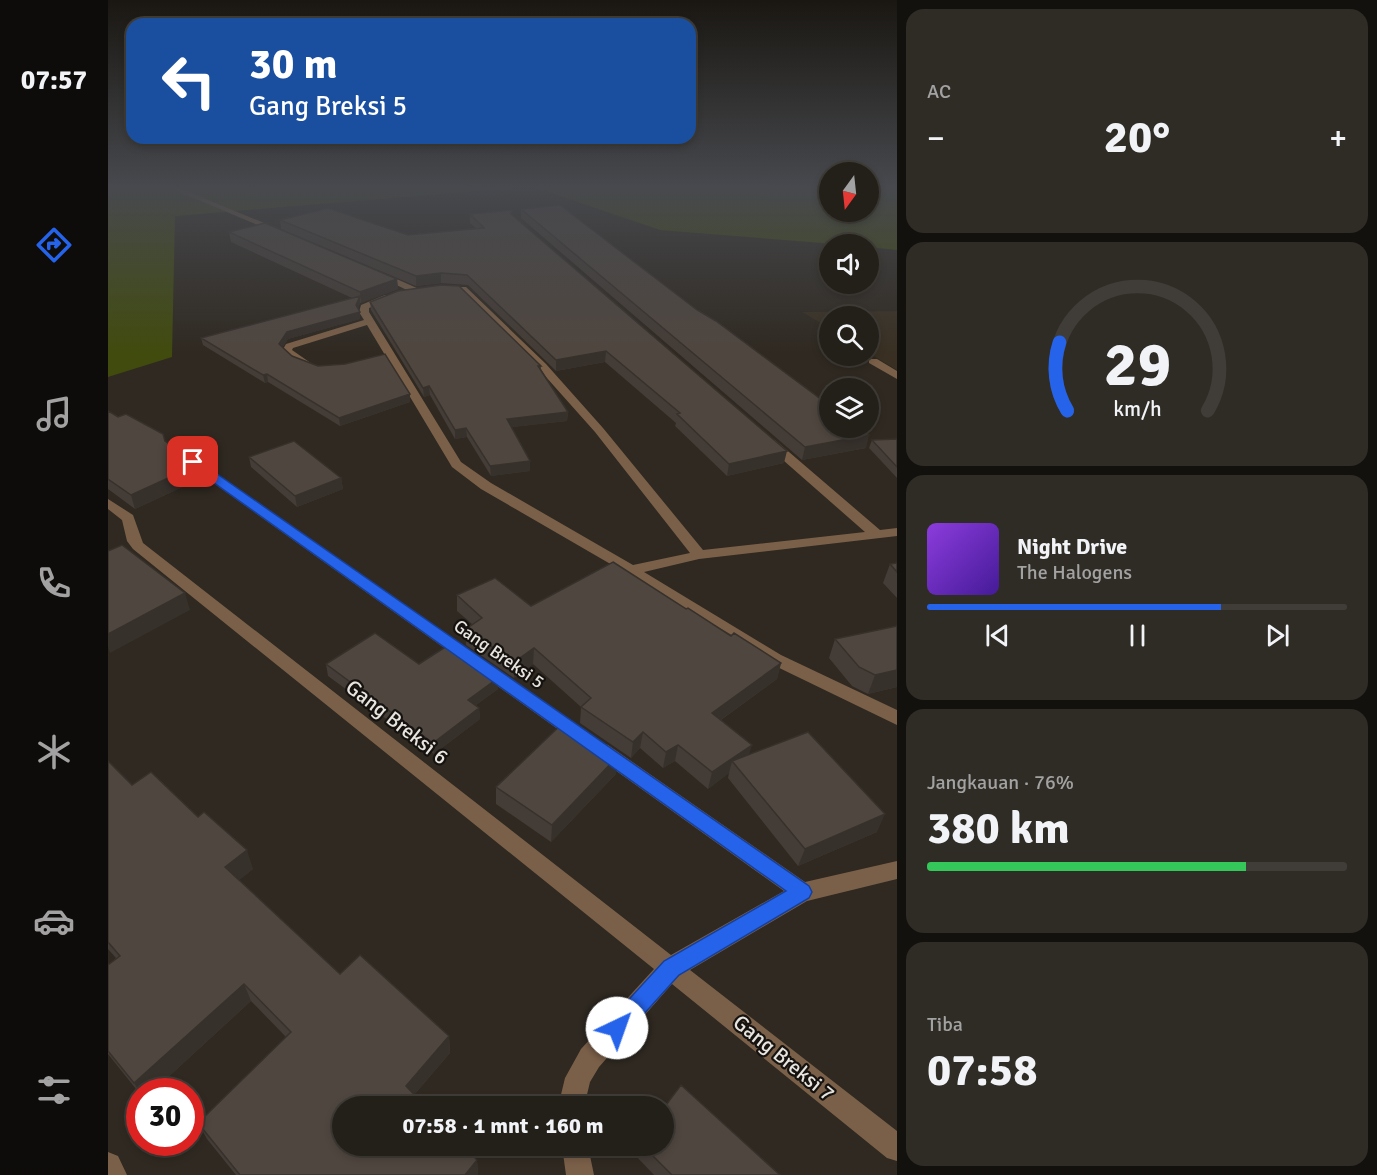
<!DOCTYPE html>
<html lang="id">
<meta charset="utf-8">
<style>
body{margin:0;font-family:Signika,sans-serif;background:#2f2c26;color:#f1f3f6;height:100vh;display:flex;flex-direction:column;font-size:22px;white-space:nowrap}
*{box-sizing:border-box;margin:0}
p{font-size:20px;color:#a3a2a2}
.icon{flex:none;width:33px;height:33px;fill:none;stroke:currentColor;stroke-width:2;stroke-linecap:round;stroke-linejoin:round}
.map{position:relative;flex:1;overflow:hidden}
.panel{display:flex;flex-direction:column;gap:9px;padding:9px;background:#13110e;width:480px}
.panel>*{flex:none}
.guide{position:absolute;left:18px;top:18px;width:570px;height:126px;border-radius:18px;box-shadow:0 3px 9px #0003,0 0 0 2px #403d38;background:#1a4fa0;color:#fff;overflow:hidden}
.needle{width:39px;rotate:195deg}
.tools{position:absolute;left:711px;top:162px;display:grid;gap:12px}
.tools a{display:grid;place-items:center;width:60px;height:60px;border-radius:50%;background:#231f19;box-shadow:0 3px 9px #0003,0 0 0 2px #403d38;font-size:30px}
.speed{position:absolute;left:18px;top:1078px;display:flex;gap:12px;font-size:30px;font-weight:700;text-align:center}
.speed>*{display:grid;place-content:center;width:78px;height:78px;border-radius:50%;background:#231f19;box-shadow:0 3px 9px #0003,0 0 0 2px #403d38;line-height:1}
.speed .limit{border:9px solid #d22;background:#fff;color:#111}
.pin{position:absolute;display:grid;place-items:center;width:51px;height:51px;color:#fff;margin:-26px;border-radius:12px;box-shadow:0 3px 9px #0006}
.me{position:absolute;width:66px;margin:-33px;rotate:42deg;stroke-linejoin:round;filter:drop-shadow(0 0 4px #0008)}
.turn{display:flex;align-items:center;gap:21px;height:126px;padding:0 24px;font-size:27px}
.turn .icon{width:78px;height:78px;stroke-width:2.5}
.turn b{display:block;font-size:42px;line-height:51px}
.big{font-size:45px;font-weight:700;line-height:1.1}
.panel .widget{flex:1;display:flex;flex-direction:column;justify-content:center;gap:9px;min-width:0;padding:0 21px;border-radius:18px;background:#2f2c26}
.panel .dial{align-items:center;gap:0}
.dial svg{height:156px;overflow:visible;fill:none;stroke:#403d38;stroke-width:7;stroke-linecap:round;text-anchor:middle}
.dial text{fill:#f1f3f6;stroke:none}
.song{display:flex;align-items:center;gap:18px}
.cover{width:72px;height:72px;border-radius:9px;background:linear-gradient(135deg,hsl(270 70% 55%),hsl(260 70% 35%))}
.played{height:6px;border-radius:3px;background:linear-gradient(90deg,#2563eb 70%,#403d38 70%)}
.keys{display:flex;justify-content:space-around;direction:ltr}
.heat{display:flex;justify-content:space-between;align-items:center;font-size:33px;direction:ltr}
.charge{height:9px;border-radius:4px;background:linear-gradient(90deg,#34c759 76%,#403d38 0)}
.trip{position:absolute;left:224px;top:1096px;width:342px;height:60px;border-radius:30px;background:#231f19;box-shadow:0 3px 9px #0003,0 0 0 2px #403d38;font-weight:700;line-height:60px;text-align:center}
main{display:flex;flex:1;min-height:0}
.tabs{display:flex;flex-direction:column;width:108px;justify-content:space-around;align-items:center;background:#0e0c0a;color:#a3a2a2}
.tabs .icon{width:42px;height:42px}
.tabs .current{color:#2563eb}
.tabs b{font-size:27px;color:#f1f3f6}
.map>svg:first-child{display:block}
.built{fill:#393023}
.green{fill:#414b0e}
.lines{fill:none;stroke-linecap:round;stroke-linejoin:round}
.street{fill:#7b6049;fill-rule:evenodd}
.wall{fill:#443c36}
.shaded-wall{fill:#37312c}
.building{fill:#4f463f;stroke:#37312c;stroke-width:1.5}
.route{fill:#2563eb;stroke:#184099;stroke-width:1.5}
.labels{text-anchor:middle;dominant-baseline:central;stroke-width:4.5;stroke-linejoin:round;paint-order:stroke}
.street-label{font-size:18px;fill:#e8e5e0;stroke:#15120f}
.near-street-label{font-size:21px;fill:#e8e5e0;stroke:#15120f}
</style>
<main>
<nav class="tabs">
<b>07:57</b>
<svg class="icon current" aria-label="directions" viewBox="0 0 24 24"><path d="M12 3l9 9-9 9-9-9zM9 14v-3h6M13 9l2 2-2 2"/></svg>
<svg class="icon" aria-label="music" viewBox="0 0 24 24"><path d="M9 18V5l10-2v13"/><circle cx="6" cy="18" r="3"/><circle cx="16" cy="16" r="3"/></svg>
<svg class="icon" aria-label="phone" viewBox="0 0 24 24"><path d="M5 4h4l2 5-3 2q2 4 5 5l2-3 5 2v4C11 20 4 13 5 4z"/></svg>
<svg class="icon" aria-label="climate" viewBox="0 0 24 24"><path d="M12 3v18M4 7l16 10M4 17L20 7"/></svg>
<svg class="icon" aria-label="car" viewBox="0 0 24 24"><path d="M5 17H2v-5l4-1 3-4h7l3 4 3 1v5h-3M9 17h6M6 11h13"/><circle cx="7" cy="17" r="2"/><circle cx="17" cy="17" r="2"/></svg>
<svg class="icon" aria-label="filters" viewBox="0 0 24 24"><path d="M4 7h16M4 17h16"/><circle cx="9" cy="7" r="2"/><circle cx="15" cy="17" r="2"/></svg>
</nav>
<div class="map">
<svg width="789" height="1175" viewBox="0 0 789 1175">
<rect width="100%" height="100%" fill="#2f2921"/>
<!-- built -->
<path class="built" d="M789 311V370L761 353 760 316H722L721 328 694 312Z"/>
<!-- green -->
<path class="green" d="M0 188H404L67 216 64 357 0 377Z
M429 188H721L722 212H760L761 188H789V250L761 247 760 244H727L552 230Z"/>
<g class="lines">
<!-- street -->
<path class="street" d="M62 188H71L178 232 171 234Z
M273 272 311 289 312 291 305 293 270 276 269 274Z
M330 287H358L438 364 495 428 595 550 757 532 659 446 657 443 663 439 667 440 772 530 789 528V536L591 559 536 572 673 655 789 710V725L661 663 518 573 373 489 344 467 259 325 185 348 184 350 207 366V370H199L174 351 178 344 256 320 251 312 253 305 277 295H283V299L261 308V312L353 462 383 483 525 565 582 553 487 432 430 368 353 292H333L330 291Z
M761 359H769L789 371V379L761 363Z
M76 452 477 730 480 735 477 740 471 742 465 740 72 459 70 456Z
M0 499 25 515 35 543 563 955 676 891 486 755 484 750 486 745 493 743 500 745 697 882 789 861V879L699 901 582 970 789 1131V1161L779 1158 564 984 491 1067 482 1082 476 1107H450L457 1078 473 1049 546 969 25 549 19 541 14 520 0 509Z
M454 1146H480L486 1175H458Z
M0 1152 10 1156 19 1175H0Z"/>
</g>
<!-- wall -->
<path class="wall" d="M413 209 758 448 694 460 413 218Z
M404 210V215L676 463 619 476 567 426 568 423 497 362 448 371 360 285 333 283 308 286 173 229 172 220 300 235 368 228 362 223V214Z
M121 232 289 279 290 289 252 303 250 308 252 312V319L180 339 174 348 184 356 302 402 232 426 160 382 157 383 95 345 93 338 244 298 123 242Z
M262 302 433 366V369L460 412 459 421 403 427 422 471 383 476 359 437 347 439 322 395 316 397 263 310Z
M0 411 57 441 94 478 27 509 0 489Z
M789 439V478L761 448 764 440Z
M141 457 233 478 235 489 189 507 143 467Z
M789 563V598L775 583 782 564Z
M349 595 423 606 578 609 673 663 669 679 613 720 641 755 769 832 690 866 620 778 621 773 600 789 567 761 555 768 532 748 523 758 472 723 473 707 425 664 406 678 358 645V629L364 624 349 611Z
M789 626V687L760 694 744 686 721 658 727 639Z
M218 664H311L390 678V689L368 705 371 708 372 719 326 754 220 676Z
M0 761 24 785 145 869 131 880 232 974 341 1036 342 1053 306 1095 369 1160 370 1175H128L99 1139 90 1123 178 1037 143 1001 44 1092H32V1094L0 1054V965L8 958 0 949Z
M508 774 443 842 388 804V787Z
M529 1146H555L672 1175H546L527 1155Z"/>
<!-- shaded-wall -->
<path class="shaded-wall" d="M333 273V283L308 286V276Z
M289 279 290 289 253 303 252 292Z
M252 296V303L249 311 248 305Z
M252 312V319L180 339 172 351 171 344 179 332Z
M498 351 497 362 448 371V360Z
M159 374 160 382 157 383 155 375Z
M321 386 322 395 316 397 315 388Z
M302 394V402L232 426 231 418Z
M460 412 459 421 398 428 399 419Z
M358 428 359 437 347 439V430Z
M761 435 758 448 694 460 697 447Z
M679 451 676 463 619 476 621 464Z
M422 461V471L383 476 382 466Z
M91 464 94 478 27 509 23 495Z
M233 478 235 489 189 507 187 496Z
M77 593 82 610 2 653 0 647V634Z
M426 648 425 664 406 678V662Z
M673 663 669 679 600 729 604 713Z
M789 670V687L760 694 767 675Z
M390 678V689L360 711V700Z
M371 708 372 719 326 754 325 743Z
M535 732 532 748 523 758 525 742Z
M570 745 567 761 555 768 558 752Z
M644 745 639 761H624L621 773 600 789 604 772Z
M510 756 508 774 443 842 444 825Z
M777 814 769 832 690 866 697 849Z
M139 850 145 869 124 886 117 867Z
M136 984 143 1001 44 1092H32L26 1083Z
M341 1036 342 1053 300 1102 298 1086Z
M369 1160 370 1175H357Z"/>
<!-- building -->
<path class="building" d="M452 205 589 310 608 321 722 406V428H751L761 435 697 447 413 209Z
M220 208 300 235 376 228 362 214 404 210 403 214 679 451 621 464 569 414 572 413 498 351 448 360 359 275 333 273 308 276 172 220Z
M157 223 289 279 252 292 121 232Z
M333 285 351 286 433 366H430L460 412 399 419 422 461 382 466 358 428 347 430 321 386 315 388 262 302 290 291Z
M252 296 248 305 252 312 179 332 171 344 184 356 210 366 237 364 277 354 302 394 231 418 159 374 155 375 93 338Z
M0 411 10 417 18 414 55 434 57 441 91 464 23 495 0 479Z
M789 439V467L764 440Z
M186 441 233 478 187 496 141 457Z
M14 545 77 593 0 634V551Z
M505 562 578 609 580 608 623 636 626 633 673 663 604 713 644 745 604 772 570 745 558 752 535 732 525 742 473 707 483 698 426 648 406 662 358 629 374 618 349 595 387 578 423 606Z
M789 563V572L782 564Z
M789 626V670L767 675 751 667 727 639Z
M267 633 311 664 342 644 390 678 360 700 371 708 325 743 218 664Z
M458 720 510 756 444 825 388 787Z
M700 732 777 814 697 849 624 761Z
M0 761 24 785 43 772 90 817 96 812 139 850 117 867 232 974 252 955 341 1036 298 1086 318 1107H234V1146H356L369 1160 357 1175H132L90 1123 183 1032 136 984 26 1083 0 1051V965L12 956 0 942Z
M573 1085 672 1175H564L535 1146H555V1109Z"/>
<!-- sky -->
<linearGradient id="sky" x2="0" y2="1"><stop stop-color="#1a1712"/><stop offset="0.53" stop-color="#47494e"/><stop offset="1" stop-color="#47494e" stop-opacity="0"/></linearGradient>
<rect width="789" height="353" fill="url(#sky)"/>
<!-- route -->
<path class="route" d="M81 460H89L701 886 704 892 701 898 571 975 517 1035 509 1039 502 1035 498 1028 502 1020 556 961 678 891 81 465Z"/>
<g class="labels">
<!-- street labels -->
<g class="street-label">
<text transform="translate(391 654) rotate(35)">Gang Breksi 5</text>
</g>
<!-- near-street labels -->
<g class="near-street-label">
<text transform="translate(289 722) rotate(38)">Gang Breksi 6</text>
<text transform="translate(676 1058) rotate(39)">Gang Breksi 7</text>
</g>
</g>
</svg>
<div class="tools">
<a><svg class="needle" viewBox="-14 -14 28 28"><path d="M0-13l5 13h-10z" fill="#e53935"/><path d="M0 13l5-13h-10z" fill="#a3a2a2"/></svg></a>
<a><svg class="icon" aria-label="sound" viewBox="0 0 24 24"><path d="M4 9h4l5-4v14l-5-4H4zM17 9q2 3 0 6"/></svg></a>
<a><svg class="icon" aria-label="search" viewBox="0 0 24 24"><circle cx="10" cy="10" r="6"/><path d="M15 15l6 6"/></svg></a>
<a><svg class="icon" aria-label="layers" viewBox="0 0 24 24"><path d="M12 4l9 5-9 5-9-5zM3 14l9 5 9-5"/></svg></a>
</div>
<div class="speed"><div class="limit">30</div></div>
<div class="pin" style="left:85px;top:462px;background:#d93025"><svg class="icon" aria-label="arrive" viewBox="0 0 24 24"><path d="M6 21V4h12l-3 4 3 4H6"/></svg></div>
<svg class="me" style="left:509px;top:1028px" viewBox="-20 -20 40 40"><circle r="19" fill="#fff"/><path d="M0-13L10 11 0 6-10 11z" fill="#2563eb"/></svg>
<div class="trip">07:58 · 1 mnt · 160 m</div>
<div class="guide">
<div class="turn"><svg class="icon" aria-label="left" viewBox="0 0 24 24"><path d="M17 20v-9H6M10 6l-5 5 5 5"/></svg><div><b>30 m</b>Gang Breksi 5</div></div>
</div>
</div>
<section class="panel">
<div class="widget"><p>AC</p>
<div class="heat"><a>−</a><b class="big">20°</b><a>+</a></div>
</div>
<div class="widget dial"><svg viewBox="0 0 100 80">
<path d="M14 69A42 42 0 1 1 86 69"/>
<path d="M14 69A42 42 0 0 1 10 34" stroke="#2563eb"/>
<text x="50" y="56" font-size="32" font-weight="700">29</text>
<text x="50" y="72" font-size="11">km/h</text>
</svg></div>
<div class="widget">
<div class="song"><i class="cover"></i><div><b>Night Drive</b><p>The Halogens</p></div></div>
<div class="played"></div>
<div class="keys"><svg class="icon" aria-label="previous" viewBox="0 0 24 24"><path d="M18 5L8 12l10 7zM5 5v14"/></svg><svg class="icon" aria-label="pause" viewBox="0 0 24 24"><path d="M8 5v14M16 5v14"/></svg><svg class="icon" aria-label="next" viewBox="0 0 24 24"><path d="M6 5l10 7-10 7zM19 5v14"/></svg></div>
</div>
<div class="widget"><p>Jangkauan · 76%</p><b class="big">380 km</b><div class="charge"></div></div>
<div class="widget"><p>Tiba</p><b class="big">07:58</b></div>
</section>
</main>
